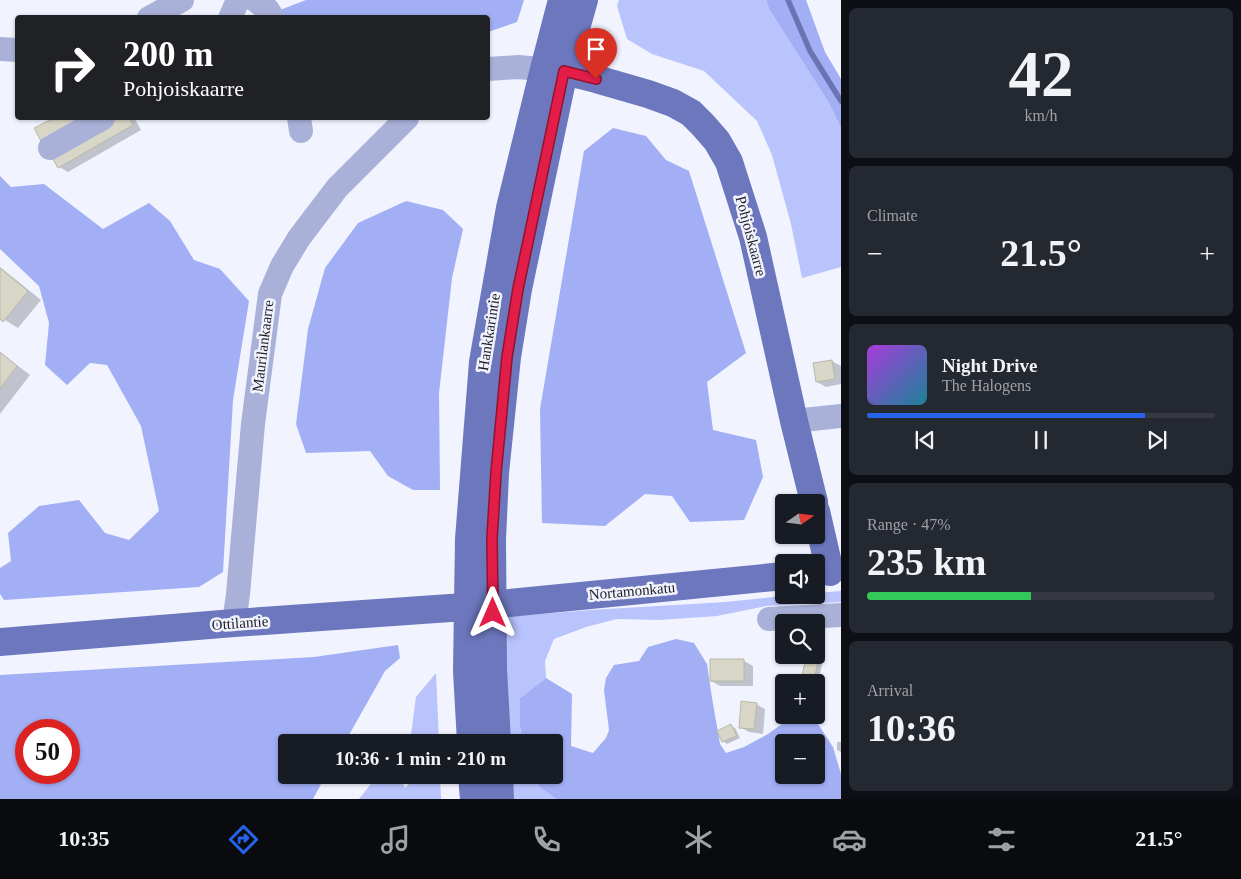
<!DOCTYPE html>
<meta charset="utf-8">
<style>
body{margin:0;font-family:"Times New Roman",serif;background:#242831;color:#f1f3f6;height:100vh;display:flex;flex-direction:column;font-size:19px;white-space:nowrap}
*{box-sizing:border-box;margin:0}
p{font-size:16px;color:#9ea1a6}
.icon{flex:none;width:28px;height:28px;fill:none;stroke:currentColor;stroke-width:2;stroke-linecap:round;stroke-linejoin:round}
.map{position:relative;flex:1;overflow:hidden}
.drawer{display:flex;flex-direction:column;gap:8px;padding:8px;background:#0d0f14;width:400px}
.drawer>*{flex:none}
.hud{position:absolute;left:15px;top:15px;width:475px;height:105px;border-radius:5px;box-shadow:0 1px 4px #0004;background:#202124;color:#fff;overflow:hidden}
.needle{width:32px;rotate:76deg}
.tools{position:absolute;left:775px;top:494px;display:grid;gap:10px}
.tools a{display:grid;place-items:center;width:50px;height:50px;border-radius:5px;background:#171b24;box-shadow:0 1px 4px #0004;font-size:25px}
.speed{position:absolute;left:15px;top:719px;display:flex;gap:10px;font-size:25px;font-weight:700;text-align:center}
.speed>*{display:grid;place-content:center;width:65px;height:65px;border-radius:50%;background:#171b24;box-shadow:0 1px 4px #0004;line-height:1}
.speed .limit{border:8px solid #d22;background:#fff;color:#111}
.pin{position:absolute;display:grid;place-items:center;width:42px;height:42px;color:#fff;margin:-51px -21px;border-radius:50% 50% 50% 0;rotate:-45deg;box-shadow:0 0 5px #0007}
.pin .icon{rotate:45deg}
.me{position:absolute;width:55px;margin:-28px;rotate:0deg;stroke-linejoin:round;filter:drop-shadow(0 0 4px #0008)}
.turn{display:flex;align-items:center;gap:18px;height:105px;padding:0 25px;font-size:22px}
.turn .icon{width:65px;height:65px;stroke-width:2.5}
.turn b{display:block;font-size:35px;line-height:42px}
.big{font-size:38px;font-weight:600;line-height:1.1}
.drawer .tile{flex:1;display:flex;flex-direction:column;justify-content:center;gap:8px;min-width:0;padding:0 18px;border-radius:8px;background:#242831}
.drawer .dial{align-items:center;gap:0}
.dial b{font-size:65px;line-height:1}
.song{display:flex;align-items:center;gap:15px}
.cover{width:60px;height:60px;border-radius:8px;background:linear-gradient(135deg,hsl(280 70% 55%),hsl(190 70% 35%))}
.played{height:5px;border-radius:2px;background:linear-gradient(90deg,#2563eb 80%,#363941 80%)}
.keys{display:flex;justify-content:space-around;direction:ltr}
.heat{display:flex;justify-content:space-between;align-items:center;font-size:28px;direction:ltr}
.charge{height:8px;border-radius:4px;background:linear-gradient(90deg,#34c759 47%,#363941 0)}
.trip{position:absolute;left:278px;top:734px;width:285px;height:50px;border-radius:5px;background:#171b24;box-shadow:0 1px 4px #0004;font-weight:600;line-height:50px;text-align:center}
.menu{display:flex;height:80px;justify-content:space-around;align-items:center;background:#090b0e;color:#9ea1a6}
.menu .icon{width:35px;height:35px}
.menu .current{color:#2563eb}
.menu b{font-size:22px;color:#f1f3f6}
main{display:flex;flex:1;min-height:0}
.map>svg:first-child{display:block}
.green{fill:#b9c3fc}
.forest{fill:#a2aff5;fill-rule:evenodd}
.shadow{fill:#0003}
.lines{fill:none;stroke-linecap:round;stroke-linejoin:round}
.stream{stroke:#6b74b2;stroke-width:5.5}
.building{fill:#d7d6c7;stroke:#b9b8a9}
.minor{stroke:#a9b1d8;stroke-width:24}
.major{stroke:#6c77bd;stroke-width:28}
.route-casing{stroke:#92132f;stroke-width:12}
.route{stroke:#e11d48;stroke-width:9}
.labels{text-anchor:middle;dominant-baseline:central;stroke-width:5;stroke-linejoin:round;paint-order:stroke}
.street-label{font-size:15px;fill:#1c1d22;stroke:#f1f3ff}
</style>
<main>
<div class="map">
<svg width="841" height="799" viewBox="0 0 841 799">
<rect width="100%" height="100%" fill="#f1f3ff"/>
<!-- green -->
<path class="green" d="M619 0H766L769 9 829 103 841 128V267L802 278 791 224 772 155 757 121 704 71 652 54 627 39 617 6Z
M841 591V602L766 606 717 616 659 620 617 619 586 627 554 639 545 661 546 678 520 698V726L523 742H507L506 617 591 610 726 602 792 595H816V593Z
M436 673 439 742H410L416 697Z
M378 775H399L405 788 409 784V775H440L441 799H359Z
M511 775H532L540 787 556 799H514Z"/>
<!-- forest -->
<path class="forest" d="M306 0H524L517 22 488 32V18H259Z
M766 0H806L825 52 841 79V128L829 103 769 9Z
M613 128 646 136 666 160 689 171 746 353 707 382 713 430 756 440 763 477 744 520 690 522 672 496 645 494 605 526 542 523 540 409 584 151Z
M0 176 11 187 44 184 103 229 149 203 170 221 194 260 220 269 249 301 233 400 223 572 199 587 4 600 0 594V568L11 561 8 533 39 506 79 500 105 533 129 540 159 511 141 426 107 365 90 363 67 385 45 365 49 323 39 286 0 249Z
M406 201 443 210 463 229 452 278 439 393 440 490H413L388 476 370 451 306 453 296 424 308 329 325 268 358 223Z
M676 639 694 643 707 664 712 698 720 744 726 753 744 747 768 734 786 721 798 716 811 717 816 721 833 747 841 774V799H556L540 787 532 775H554V742H523L520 726V698L546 678 572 694 571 746 593 753 606 738 609 730 604 690 606 678 614 665 639 661 648 647ZM784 742H816V775H784Z
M398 645 400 658 385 671 345 742H286V775H326L313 799H0V675L314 657ZM26 730H69V772H26Z"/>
<!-- shadow -->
<path class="shadow" d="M120 118H132L135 119 141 130 68 172 59 167 53 156Z
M0 267 41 300 18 328 0 317Z
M0 352 30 375 0 414Z
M832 361 841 366V384L826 387 817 382Z
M744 661 753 666V686H720L711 681Z
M818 661 822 664 818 683 807 681 803 679Z
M783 687H784V697L782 696Z
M756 704 765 709 763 734 749 732 740 727Z
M731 726 735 728 740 738 727 744 723 741Z
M837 742H841V752L837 750Z"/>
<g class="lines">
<!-- stream -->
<path class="stream" d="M788 0 810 51 841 101"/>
</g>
<!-- building -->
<path class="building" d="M54 118H87L42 143 34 128Z
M118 118H129L133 125 58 168 51 156Z
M0 268 28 291 3 322 0 319Z
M0 352 17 366 0 389Z
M832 360 835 379 816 382 813 363Z
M806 658 818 660 814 682 801 679Z
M710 659H744V681H710Z
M741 701 757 703 754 729 739 728Z
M731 724 737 736 722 742 717 731Z"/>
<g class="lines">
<!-- minor -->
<path class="minor" d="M255 0 268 10 273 18
M149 18 182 0
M230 18 238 0
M0 49 18 50
M488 69 518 67 562 71
M299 118 301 131
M50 148 103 118
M794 421 841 416
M769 619 841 615
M234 623 238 594 253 424 270 294 282 266 299 238 337 188 407 118"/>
<!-- major -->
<path class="major" d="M564 71 596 79 648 94 673 103 691 113 703 125 717 141 729 162 753 237 794 421 814 502
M816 511 830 572
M0 642 234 623 479 606 784 576
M471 742 467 671 469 539 483 362 510 208 544 69 562 0
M497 742 493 669 492 539 495 473 507 357 518 289 564 71 584 0
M472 775 474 799
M499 775 500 799"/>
</g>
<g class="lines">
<defs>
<path id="route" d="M493 613 492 538 496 473 507 357 518 289 564 71 596 79"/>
</defs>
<!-- route casing -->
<use href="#route" class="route-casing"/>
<!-- route -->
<use href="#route" class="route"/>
</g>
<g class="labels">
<!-- street labels -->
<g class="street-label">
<text transform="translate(751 236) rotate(75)">Pohjoiskaarre</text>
<text transform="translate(489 332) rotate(-81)">Hankkarintie</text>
<text transform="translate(263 346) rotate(-83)">Maurilankaarre</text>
<text transform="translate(632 591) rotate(-5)">Nortamonkatu</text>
<text transform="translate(240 623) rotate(-4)">Ottilantie</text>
</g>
</g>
</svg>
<div class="tools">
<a><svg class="needle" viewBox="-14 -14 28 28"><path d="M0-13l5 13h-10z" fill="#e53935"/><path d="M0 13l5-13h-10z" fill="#9ea1a6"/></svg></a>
<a><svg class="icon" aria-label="sound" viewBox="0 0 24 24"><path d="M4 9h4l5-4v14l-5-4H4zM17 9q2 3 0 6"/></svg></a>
<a><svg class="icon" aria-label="search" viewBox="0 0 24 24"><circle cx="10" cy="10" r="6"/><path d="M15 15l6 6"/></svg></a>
<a>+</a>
<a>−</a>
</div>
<div class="speed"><div class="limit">50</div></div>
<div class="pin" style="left:596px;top:79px;background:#d93025"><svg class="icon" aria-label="arrive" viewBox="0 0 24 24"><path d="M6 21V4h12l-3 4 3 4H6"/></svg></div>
<svg class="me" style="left:493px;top:613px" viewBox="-20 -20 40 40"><path d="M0-17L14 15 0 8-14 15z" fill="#e11d48" stroke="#fff" stroke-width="4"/></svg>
<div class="trip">10:36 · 1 min · 210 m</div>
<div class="hud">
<div class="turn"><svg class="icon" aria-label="right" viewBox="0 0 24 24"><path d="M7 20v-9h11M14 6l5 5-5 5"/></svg><div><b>200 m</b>Pohjoiskaarre</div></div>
</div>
</div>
<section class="drawer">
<div class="tile dial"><b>42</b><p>km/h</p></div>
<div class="tile"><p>Climate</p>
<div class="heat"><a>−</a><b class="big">21.5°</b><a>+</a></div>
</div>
<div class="tile">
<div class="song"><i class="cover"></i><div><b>Night Drive</b><p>The Halogens</p></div></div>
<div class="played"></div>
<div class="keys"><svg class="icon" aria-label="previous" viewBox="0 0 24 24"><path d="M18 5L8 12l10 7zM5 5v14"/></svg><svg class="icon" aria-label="pause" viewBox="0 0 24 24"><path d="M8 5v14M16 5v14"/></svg><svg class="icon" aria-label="next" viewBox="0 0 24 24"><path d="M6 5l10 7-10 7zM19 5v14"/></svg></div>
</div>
<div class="tile"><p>Range · 47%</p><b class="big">235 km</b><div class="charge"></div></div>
<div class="tile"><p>Arrival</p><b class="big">10:36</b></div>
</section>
</main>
<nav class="menu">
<b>10:35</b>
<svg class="icon current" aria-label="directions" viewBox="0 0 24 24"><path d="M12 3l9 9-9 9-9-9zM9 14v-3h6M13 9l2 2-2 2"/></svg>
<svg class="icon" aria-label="music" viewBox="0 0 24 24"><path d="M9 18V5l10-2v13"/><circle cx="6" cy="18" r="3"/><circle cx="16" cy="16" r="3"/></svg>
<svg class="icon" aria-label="phone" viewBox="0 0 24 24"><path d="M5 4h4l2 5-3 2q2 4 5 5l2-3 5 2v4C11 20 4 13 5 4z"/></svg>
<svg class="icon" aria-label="climate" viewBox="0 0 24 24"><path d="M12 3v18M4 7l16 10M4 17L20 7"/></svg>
<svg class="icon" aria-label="car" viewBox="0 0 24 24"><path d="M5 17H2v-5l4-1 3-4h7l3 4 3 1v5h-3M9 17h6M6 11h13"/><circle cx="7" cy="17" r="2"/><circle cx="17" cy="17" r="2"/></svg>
<svg class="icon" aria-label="filters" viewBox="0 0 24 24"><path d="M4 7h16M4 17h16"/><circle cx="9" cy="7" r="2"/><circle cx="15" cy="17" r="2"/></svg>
<b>21.5°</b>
</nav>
